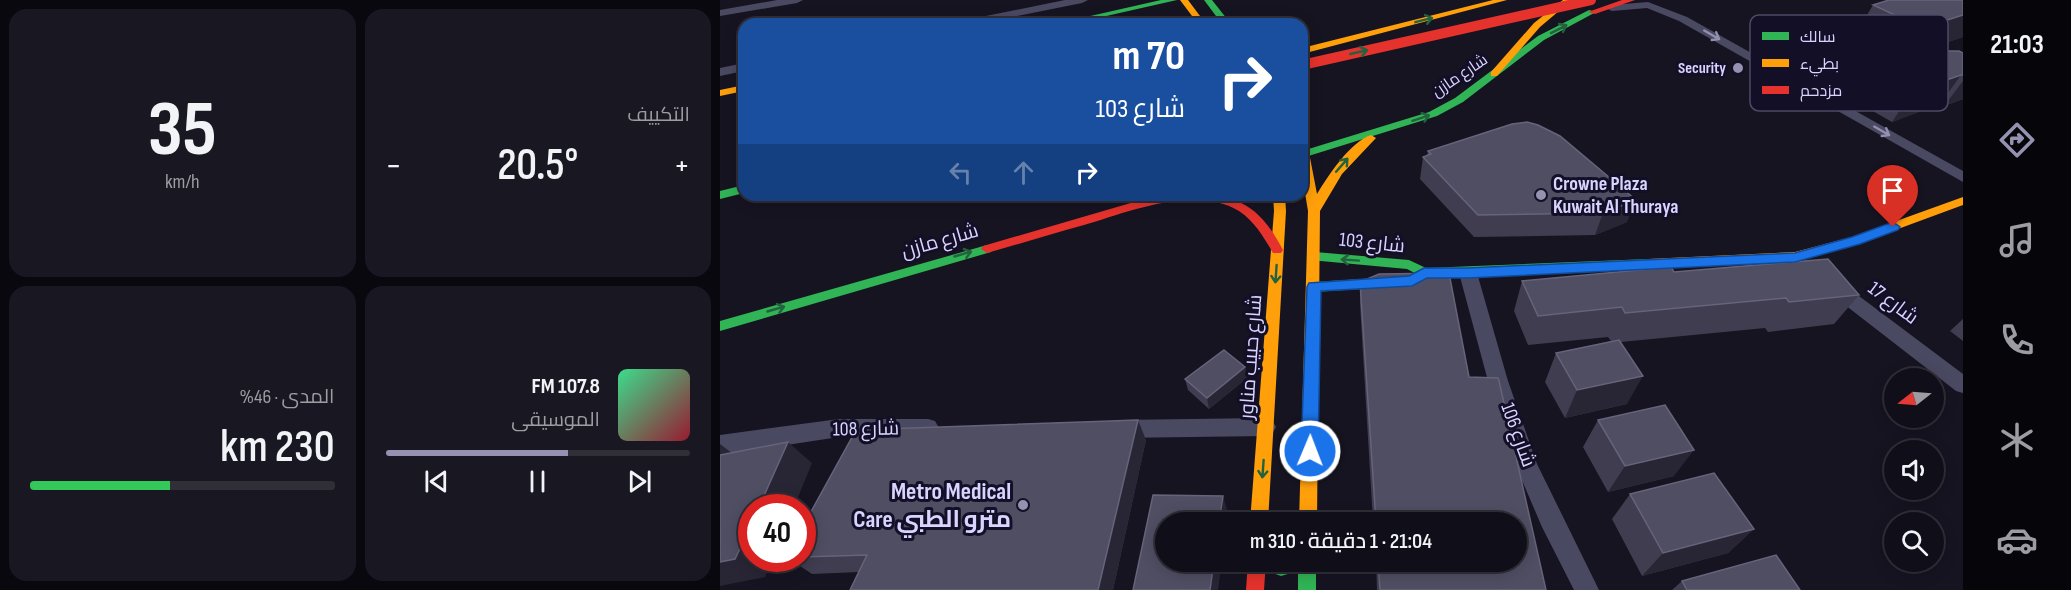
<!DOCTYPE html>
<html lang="ar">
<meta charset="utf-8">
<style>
body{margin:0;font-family:"Sofia Sans Condensed",Cairo,sans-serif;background:#191822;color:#f1f3f6;direction:rtl;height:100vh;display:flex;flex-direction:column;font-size:22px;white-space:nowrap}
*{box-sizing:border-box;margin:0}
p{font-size:20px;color:#9c9ca2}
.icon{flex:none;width:33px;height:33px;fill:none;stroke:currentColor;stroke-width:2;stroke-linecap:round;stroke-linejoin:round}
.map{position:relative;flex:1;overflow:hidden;direction:ltr}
.panel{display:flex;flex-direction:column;gap:9px;padding:9px;background:#09080e;width:720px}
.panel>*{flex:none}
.top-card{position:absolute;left:18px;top:18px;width:570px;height:183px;border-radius:18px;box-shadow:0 3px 15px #0003,0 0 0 2px #302f38;direction:rtl;background:#1a4fa0;color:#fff;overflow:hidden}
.needle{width:39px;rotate:253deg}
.tools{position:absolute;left:1164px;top:368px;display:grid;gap:12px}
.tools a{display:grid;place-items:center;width:60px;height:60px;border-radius:50%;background:#100f19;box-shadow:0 3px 15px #0003,0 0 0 2px #302f38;font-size:30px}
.speed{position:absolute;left:18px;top:494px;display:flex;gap:12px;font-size:30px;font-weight:700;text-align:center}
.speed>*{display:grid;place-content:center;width:78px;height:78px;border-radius:50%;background:#100f19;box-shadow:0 3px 15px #0003,0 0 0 2px #302f38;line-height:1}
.speed .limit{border:9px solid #d22;background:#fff;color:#111}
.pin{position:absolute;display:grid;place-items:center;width:51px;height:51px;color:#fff;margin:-62px -26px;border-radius:50% 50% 50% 0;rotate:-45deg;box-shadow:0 0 6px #0007}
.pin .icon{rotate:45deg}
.me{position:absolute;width:66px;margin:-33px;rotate:1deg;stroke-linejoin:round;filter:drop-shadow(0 0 4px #0008)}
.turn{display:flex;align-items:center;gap:21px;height:126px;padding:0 24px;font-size:27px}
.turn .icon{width:78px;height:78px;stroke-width:2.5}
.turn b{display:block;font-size:42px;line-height:51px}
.lanes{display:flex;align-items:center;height:57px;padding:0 24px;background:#0003;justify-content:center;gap:30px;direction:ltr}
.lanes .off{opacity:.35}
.big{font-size:45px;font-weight:600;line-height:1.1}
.panel .card{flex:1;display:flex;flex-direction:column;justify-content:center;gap:9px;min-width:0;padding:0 21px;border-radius:18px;background:#191822}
.panel .dial{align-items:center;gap:0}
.dial b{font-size:78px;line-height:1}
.song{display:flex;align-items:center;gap:18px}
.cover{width:72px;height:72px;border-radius:9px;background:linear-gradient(135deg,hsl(150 70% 55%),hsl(350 70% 35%))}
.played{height:6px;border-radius:3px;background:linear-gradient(90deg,#9591b1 60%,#302f38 60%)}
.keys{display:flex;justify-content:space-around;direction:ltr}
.heat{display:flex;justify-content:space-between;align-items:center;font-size:33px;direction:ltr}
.charge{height:9px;border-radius:4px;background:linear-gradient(90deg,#34c759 46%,#302f38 0)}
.panel .tiles{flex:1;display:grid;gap:9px;grid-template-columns:repeat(2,1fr)}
.trip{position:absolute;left:435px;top:512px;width:372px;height:60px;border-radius:30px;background:#100f19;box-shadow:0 3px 15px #0003,0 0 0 2px #302f38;font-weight:600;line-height:60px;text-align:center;direction:rtl}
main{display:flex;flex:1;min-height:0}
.menu{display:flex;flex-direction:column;width:108px;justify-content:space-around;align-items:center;background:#06060a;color:#9c9ca2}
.menu .icon{width:42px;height:42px}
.menu .selected{color:#9591b1}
.menu b{font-size:27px;color:#f1f3f6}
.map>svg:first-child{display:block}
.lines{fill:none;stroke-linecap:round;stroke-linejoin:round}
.street{fill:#4a4962;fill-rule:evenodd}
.fast{fill:#30b455;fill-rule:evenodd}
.slow{fill:#ff9f0a;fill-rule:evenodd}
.jam{fill:#e5322d;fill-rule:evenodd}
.jam-bridge{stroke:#e5322d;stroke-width:10}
.wall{fill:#403d50}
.shaded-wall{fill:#282635}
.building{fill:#504e63;stroke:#66637b;stroke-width:1.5}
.oneway{stroke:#22623e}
.oneway2{stroke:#928eb0}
.route{fill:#1a73e8;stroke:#114b97;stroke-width:1.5}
.poi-dot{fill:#9591b1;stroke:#130f26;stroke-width:2}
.labels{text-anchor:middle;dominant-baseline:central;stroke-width:6;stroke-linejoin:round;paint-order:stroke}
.far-poi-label{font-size:16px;font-weight:bold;fill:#d9d4ff;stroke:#130f26;text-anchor:end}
.far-street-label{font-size:16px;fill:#d9d4ff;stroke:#130f26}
.poi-label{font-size:20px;font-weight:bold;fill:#d9d4ff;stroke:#130f26;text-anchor:start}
.street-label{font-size:20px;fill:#d9d4ff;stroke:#130f26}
.near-poi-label{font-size:24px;font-weight:bold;fill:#d9d4ff;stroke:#130f26;text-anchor:end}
.key{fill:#130f26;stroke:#4e4a67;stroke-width:1.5}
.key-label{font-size:16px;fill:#d9d4ff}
</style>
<main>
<nav class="menu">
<b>21:03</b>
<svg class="icon selected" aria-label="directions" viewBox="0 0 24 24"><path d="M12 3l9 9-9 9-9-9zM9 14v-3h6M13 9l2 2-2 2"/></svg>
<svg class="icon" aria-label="music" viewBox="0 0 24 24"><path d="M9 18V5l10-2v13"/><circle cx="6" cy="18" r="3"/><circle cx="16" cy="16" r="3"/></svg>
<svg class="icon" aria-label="phone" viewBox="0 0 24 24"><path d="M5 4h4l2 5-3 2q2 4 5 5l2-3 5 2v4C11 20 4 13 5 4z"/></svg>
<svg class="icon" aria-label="climate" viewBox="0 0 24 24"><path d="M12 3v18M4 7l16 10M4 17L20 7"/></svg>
<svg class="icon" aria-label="car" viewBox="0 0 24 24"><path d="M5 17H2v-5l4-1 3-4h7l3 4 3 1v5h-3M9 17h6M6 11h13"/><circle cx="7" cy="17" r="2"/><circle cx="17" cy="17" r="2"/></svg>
</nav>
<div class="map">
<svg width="1243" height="590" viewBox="0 0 1243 590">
<rect width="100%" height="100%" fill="#161421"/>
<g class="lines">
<!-- street -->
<path class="street" d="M57 0H83L77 3 0 16V10Z
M345 0H368L362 3 258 24H235L241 21Z
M928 2 967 17 1243 171V182L959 21 927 8 892 11 886 8 892 5Z
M24 63V71L0 76V68Z
M748 267 754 269 757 273 788 381 817 464 879 590H854L822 527 795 464 768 381 739 273 742 269Z
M1113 279 1119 281 1243 374V393L1236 391 1107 291 1104 286 1107 281Z
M545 418 552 420 556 427 552 434 545 436 397 438 390 436 386 429 390 422 397 420Z
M119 419H208L215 421 219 428 215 435 208 437H119L0 455V435Z"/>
<!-- fast -->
<path class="fast" d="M441 0H457L351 24H335Z
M484 0H492L511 24H502Z
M869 10 876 12 824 40 743 102 717 116 582 158V151L709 112 735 98 818 36Z
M24 185V193L0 199V191Z
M267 245 271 246 273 249 271 252 0 331V321Z
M595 252 689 260 706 268 928 259 934 264 928 269 704 278 687 269 590 260 589 257 590 254Z
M673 277 680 282 673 287 594 292 587 287 594 282Z
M533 561H596V590H578V571L561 576 536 567Z"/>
<!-- slow -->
<path class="slow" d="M460 0H468L486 24H478Z
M773 0H787L582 54V48Z
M843 0H852L820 27 777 76H771V72L814 23Z
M24 85V91L0 96V90Z
M651 135 656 138 622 174 600 211 597 522H579L588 211 582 175V139L587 142 597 194C608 176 630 142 651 135Z
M553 195H565L566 211 548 522H530L554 211Z
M1243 197V205L1140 243 1075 262 928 269 922 264 928 259 1075 252 1132 237Z"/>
<!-- jam -->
<path class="jam" d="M902 0H915L875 14 868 12Z
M438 195C500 195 531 188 563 250L561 253H553C543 236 535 222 519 211 475 184 408 212 364 225 331 234 299 244 267 253L261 249 263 246Z
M528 561H546L544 590H526Z"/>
<!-- jam-bridge -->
<path class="jam-bridge" d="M582 65 871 0"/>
</g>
<!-- wall -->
<path class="wall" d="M1243 0V37L1216 46 1228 51 1243 53V99L1224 106 1220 104 1172 122 1137 102 1140 96 1103 75 1120 47 1149 38 1137 32 1153 5Z
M792 124 907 222 875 235 754 237 700 179 703 157 707 155 708 151Z
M954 272 1139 295 1114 324 1048 332 1045 328 901 342 907 404 845 418 825 382 836 353 891 341 888 337 808 345 794 311 802 281Z
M640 282 749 377 826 590H657L656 561H796V522H653L640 304Z
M1243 319V341L1230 331Z
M525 367 527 378 489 409 468 390 465 379Z
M878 420 954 476 888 492 863 447Z
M426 440 393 590H130L139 572 92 574 68 558H82V528Z
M910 494 1034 529 1008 553 922 576 892 519Z
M962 581 1080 590H952Z"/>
<!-- shaded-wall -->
<path class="shaded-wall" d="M1243 15V37L1185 56 1203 28Z
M1241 75 1220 104 1172 122 1192 92Z
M1243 81V99L1224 106Z
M916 200 907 222 875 235 883 213Z
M525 367 527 378 489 409 487 398Z
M923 376 907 404 845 418 857 390Z
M418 420 426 440 393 590H378Z
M68 442 92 463 74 507H39Z
M0 444 25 463 0 462Z
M974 450 954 476 888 492 905 466Z
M503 496 508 513 507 522H499Z
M32 523V558H53L45 577 0 586V562Z
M1034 529 1008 553 922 576 943 553Z
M494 561H502L498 590H490Z"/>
<!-- building -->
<path class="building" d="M1169 0H1243V15L1203 28 1153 5Z
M1180 29 1228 51H1239L1243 53V75H1241L1192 92 1155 73 1164 70 1120 47Z
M807 122 818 125 840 136 916 200 883 213 758 215 703 157 711 154 708 151 792 124Z
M1108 259 1139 295 1069 302 1066 298 905 313 902 307 818 316 802 281 951 267 954 272Z
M729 273 749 377 778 378 779 381 826 590H660L658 561H796V522H656L640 282 659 274Z
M899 340 923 376 857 390 836 353Z
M504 350 525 367 487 398 465 379Z
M945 405 974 450 905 466 878 420Z
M418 420 378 590H130L147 555 82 557V528L136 430Z
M68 442 39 507H32V523L15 559 0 562V455Z
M994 473 1034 529 943 553 910 494Z
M433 495 503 496 499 522H446V561H494L490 590H413Z
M1056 555 1080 590H967L962 581Z"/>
<!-- one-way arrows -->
<defs><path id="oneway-shaft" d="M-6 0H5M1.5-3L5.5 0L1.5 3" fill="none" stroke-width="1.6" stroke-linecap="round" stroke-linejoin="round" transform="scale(1.5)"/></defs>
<g class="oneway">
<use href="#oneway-shaft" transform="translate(704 20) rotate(-14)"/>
<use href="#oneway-shaft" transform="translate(839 29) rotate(-27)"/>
<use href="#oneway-shaft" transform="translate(639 52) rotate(-13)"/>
<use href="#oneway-shaft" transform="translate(701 118) rotate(-18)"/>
<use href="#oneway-shaft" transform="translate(622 165) rotate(-49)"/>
<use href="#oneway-shaft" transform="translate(243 254) rotate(-16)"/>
<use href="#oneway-shaft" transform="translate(630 260) rotate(-176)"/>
<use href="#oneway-shaft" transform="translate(556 274) rotate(94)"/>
<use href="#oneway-shaft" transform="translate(56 309) rotate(-16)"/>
<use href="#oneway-shaft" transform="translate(543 469) rotate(94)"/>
</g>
<g class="oneway2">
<use href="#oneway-shaft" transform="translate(992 35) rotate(30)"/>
<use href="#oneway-shaft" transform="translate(1162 131) rotate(30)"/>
</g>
<!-- route -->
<path class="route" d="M1173 222 1180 227 1178 230 1140 244 1075 262 748 278H707L692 286 601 291 598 451 595 457 590 459 584 457 581 451 587 287 589 283 689 276 704 268H748L1075 253 1132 237Z"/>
<!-- markers -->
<g class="poi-dot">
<circle cx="1018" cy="68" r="6"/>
<circle cx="821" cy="195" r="6"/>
<circle cx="303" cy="505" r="6"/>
</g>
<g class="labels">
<!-- far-poi labels -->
<g class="far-poi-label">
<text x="1006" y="68">Security</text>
</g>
<!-- far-street labels -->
<g class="far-street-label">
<text transform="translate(740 76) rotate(-34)">شارع مازن</text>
</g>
<!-- poi labels -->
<g class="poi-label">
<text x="833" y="184">Crowne Plaza<tspan x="833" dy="23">Kuwait Al Thuraya</tspan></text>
</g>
<!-- street labels -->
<g class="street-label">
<text transform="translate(220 241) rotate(-16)">شارع مازن</text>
<text transform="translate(652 243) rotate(6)">شارع 103</text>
<text transform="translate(1173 303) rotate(37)">شارع 17</text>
<text transform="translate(531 357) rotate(-86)">شارع حبيب مناور</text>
<text transform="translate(146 429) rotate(-1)">شارع 108</text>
<text transform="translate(798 435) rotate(70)">شارع 106</text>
</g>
<!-- near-poi labels -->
<g class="near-poi-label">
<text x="291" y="491">Metro Medical<tspan x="291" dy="28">Care مترو الطبي</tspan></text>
</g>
</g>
<!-- legend -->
<rect x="1030" y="15" width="198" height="96" rx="9" class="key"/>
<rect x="1042" y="32" width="27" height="8" fill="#30b455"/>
<rect x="1042" y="59" width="27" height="8" fill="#ff9f0a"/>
<rect x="1042" y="86" width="27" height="8" fill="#e5322d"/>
<g class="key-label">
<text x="1080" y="42">سالك</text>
<text x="1080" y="69">بطيء</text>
<text x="1080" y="96">مزدحم</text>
</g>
</svg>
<div class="tools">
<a><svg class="needle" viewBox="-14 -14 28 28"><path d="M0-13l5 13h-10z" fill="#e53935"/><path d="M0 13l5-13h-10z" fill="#9c9ca2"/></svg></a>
<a><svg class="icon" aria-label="sound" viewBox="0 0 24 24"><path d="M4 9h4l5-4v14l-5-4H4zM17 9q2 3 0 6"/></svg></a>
<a><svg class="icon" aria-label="search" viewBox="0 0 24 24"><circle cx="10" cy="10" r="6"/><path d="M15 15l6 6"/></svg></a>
</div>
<div class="speed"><div class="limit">40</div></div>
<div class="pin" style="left:1173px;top:227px;background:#d93025"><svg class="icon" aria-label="arrive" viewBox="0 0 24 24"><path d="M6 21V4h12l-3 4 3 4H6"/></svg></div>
<svg class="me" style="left:590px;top:451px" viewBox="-20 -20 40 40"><circle r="17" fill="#1a73e8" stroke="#fff" stroke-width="3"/><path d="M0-11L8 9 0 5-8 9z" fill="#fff"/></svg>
<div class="trip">21:04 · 1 دقيقة · 310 m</div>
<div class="top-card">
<div class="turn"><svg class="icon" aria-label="right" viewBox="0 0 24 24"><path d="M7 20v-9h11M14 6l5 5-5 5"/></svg><div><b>70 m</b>شارع 103</div></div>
<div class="lanes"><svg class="icon off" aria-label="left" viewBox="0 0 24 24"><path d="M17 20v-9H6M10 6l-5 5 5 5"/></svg><svg class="icon off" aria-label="ahead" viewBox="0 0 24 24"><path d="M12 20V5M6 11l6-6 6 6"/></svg><svg class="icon" aria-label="right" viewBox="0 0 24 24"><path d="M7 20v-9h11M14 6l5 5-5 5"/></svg></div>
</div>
</div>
<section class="panel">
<div class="tiles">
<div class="card"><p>التكييف</p>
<div class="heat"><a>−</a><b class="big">20.5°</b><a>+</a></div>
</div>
<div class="card dial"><b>35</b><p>km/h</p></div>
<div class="card">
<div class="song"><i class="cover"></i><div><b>107.8 FM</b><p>الموسيقى</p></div></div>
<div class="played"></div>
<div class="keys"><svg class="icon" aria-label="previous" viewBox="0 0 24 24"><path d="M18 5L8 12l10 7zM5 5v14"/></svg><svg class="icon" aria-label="pause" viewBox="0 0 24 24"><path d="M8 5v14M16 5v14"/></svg><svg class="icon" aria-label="next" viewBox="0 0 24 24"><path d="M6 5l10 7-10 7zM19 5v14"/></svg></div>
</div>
<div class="card"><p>المدى · 46%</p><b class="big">230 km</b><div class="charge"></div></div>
</div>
</section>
</main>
